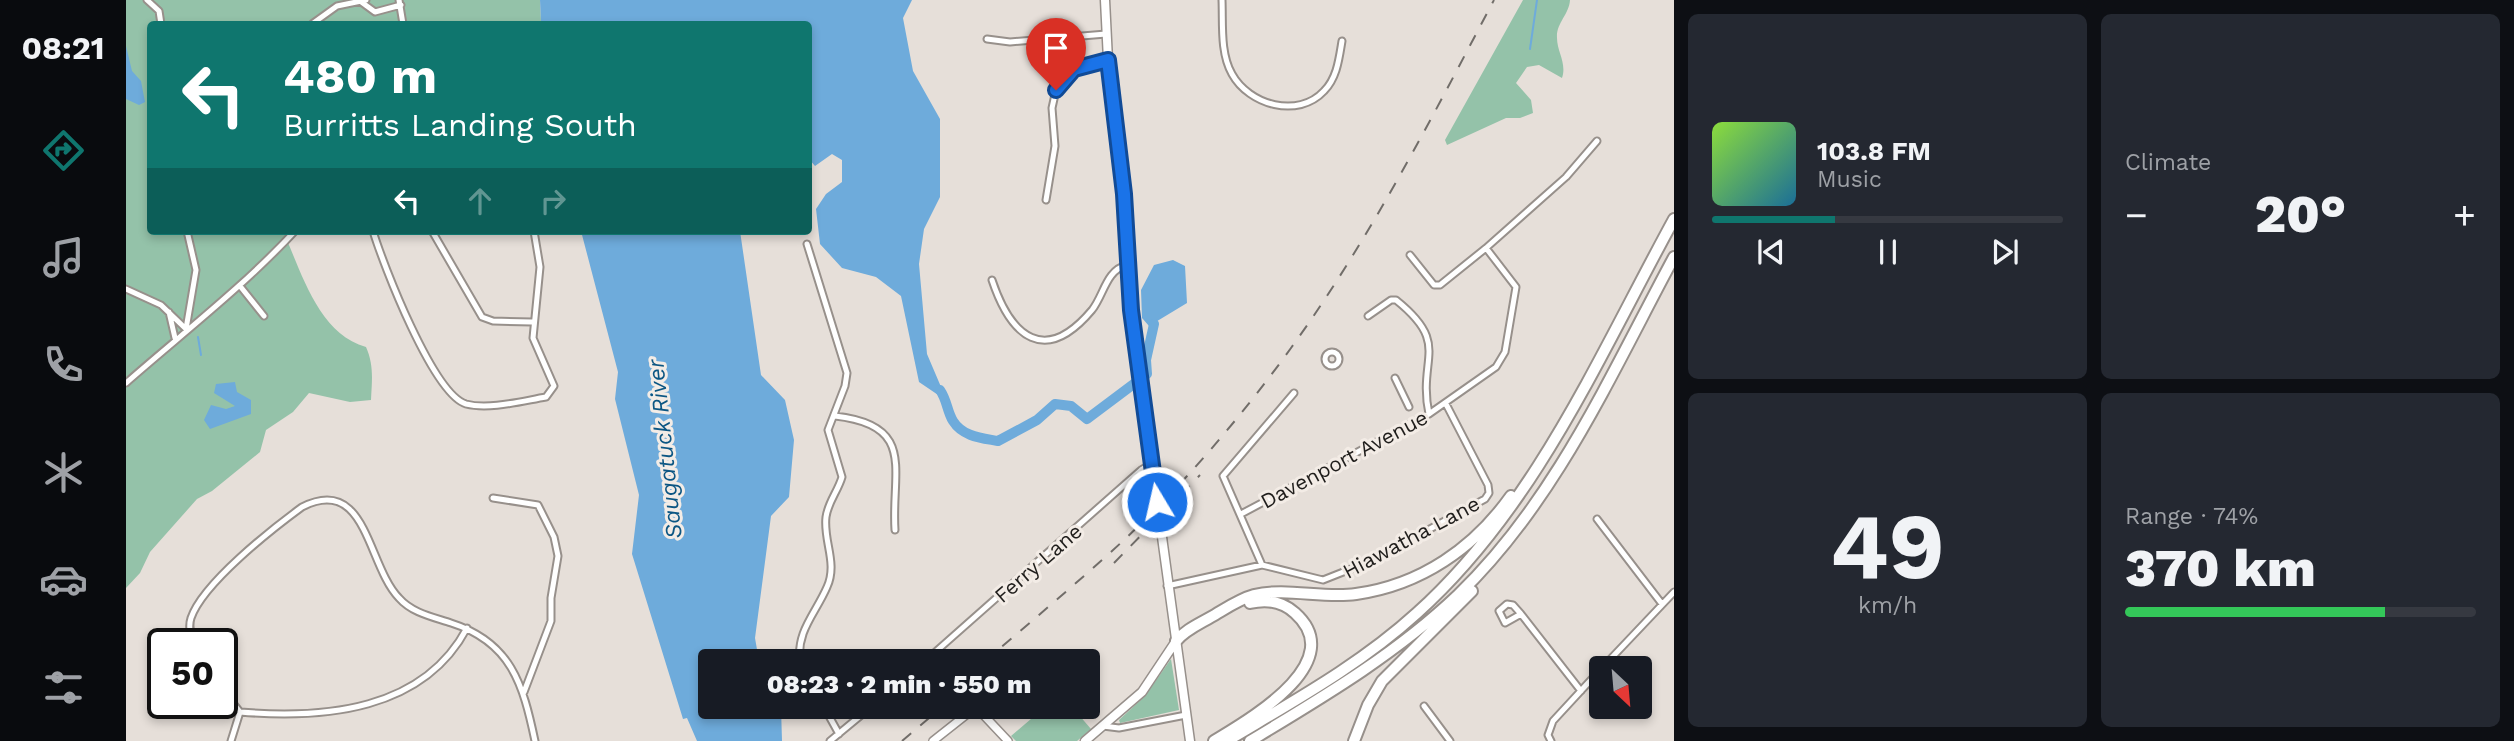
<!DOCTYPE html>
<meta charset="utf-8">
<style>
body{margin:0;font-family:"Work Sans",sans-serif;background:#242831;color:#f1f3f6;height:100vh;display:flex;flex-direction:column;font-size:26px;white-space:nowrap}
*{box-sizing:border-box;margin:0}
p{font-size:23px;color:#9ea1a6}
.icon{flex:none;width:38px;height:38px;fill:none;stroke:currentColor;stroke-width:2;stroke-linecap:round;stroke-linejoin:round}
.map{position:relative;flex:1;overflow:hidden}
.panel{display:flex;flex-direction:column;gap:14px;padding:14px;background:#0d0f14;width:840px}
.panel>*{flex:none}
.top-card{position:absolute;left:21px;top:21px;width:665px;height:214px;border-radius:7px;box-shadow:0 4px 10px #0003;background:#0f766e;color:#fff;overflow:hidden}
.needle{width:46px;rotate:154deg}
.controls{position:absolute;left:1463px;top:656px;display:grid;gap:14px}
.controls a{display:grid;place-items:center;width:63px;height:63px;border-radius:7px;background:#171b24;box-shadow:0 4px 10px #0003;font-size:35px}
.speed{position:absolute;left:21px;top:628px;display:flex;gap:14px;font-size:35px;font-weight:700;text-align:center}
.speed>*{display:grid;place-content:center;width:91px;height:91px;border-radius:50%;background:#171b24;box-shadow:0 4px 10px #0003;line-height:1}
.speed .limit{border:4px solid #111;border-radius:10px;background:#fff;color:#111}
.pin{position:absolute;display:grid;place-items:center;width:60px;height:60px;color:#fff;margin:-72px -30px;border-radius:50% 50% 50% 0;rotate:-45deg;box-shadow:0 0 7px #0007}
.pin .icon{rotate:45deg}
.me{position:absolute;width:77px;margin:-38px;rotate:351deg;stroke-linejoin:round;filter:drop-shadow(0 0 5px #0008)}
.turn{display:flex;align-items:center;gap:24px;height:147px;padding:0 21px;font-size:32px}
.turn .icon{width:91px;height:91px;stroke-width:2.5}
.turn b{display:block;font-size:49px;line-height:60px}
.lanes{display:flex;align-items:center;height:66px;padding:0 21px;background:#0003;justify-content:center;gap:35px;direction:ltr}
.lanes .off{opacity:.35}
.big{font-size:52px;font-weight:800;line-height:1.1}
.panel .card{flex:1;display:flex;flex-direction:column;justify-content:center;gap:10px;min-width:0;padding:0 24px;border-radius:10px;background:#242831}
.panel .dial{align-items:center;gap:0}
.dial b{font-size:91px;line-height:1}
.song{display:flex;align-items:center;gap:21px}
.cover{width:84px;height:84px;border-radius:10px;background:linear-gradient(135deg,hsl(90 70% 55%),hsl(200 70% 35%))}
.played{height:7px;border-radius:4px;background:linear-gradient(90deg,#0f766e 35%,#363941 35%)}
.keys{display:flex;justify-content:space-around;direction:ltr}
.heat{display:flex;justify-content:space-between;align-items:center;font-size:38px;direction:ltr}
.charge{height:10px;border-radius:5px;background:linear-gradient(90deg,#34c759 74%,#363941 0)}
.panel .tiles{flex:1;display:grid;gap:14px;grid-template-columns:repeat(2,1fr)}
.trip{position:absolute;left:572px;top:649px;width:402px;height:70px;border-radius:7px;background:#171b24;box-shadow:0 4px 10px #0003;font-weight:800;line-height:70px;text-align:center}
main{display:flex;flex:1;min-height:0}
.menu{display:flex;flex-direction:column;width:126px;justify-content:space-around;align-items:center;background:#090b0e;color:#9ea1a6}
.menu .icon{width:49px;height:49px}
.menu .on{color:#0f766e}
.menu b{font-size:32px;color:#f1f3f6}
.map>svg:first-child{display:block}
.green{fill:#94c2a9}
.water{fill:#6eabdb}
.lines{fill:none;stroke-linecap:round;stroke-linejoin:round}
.stream{stroke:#6eabdb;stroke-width:2}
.river{stroke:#6eabdb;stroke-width:10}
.minor-casing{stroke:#97908b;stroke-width:9}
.tertiary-casing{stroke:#97908b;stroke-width:10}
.secondary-casing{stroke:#97908b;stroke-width:11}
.motorway-casing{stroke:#97908b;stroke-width:14}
.minor{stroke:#fff;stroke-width:5}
.tertiary{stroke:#fff;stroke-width:7}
.secondary{stroke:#fff;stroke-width:8}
.motorway{stroke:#fff;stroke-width:10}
.rail{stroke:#716d69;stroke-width:2;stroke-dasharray:12 12;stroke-linecap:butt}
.route-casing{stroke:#114b97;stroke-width:18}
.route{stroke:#1a73e8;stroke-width:12}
.labels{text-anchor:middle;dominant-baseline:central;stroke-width:6;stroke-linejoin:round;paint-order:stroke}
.street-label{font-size:21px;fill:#201e1c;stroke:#f3ece6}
.water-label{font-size:23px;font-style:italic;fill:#0c5683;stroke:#f3ece6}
</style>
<main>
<nav class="menu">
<b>08:21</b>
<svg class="icon on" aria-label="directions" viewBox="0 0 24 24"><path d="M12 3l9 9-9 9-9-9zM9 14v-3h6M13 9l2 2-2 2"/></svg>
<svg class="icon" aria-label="music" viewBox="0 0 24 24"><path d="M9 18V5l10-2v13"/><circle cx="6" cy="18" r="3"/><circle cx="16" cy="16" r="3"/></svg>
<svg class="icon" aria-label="phone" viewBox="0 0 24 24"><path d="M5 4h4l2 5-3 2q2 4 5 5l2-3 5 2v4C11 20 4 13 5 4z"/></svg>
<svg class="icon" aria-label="climate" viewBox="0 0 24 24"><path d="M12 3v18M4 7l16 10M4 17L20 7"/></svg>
<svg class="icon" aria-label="car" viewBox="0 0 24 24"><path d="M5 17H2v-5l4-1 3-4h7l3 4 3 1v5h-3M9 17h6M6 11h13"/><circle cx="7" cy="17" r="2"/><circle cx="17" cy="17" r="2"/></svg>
<svg class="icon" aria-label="filters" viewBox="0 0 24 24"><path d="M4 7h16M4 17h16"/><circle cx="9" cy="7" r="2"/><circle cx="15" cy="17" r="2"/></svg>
</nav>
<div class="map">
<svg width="1548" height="741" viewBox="0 0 1548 741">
<rect width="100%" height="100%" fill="#e6dfd9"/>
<!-- green -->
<path class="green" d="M0 0H414L415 21 419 24H24V231H166L160 238C177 277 194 334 240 347 248 365 246 380 245 400L224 402 183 393 167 412 140 430 134 452 86 491 71 499 24 552 14 573 0 588Z
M1397 0H1444C1443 15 1430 23 1431 38 1431 52 1441 63 1436 78L1413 65 1401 67 1390 83 1405 100 1407 113 1394 118H1380L1321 145 1319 140Z
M1045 659 1053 710 994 723 993 720 1019 696Z
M919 707H946L965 729 951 741H890L885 736Z"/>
<!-- water -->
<path class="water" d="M414 0H786L777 18 787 71 814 119V197L798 229 793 264 801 354 821 401 793 382 775 296 750 277 716 268 694 244 690 209 700 194 716 182V160L706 154 689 166 683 159 682 24H419L415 22Z
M0 46 6 71 15 81 19 102 13 105 0 99Z
M455 231H614L635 375 659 400 668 440 663 497 645 516 629 638 633 661 584 662V707H655L656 741H571L561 718 557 719 506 554 513 495 489 399 492 372Z
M1047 260 1059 266 1061 303 1023 326 1016 318 1015 290 1028 265Z
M109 382 111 392 125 400V414L84 429 78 420 85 405 100 409 109 406 88 393 90 384Z"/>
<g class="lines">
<!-- stream -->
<path class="stream" d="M1404 49 1411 0
M72 337 75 355"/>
<!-- river -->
<path class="river" d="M814 390C821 400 821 411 827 421 837 437 856 438 872 441L911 420 929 404 945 406 961 419 1021 374 1020 360 1028 324"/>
<defs>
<path id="minor" d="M21 0 33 11 35 24
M273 0 277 24
M1096 0C1097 24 1094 53 1106 74 1123 105 1172 119 1198 91 1211 78 1213 59 1216 41
M234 1 249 12 275 5
M186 24 211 6 240 0
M861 39 884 42 980 34
M920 200 929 146 926 108 930 90 948 70 982 60
M247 231C257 264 307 394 340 404 363 410 396 401 420 397L428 386 407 338 414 267 408 231
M306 231 356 317 367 321 406 322
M1284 255 1308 285H1314L1360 248
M866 280C885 337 919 366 966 310 978 295 980 270 1001 265
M114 286 138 316
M0 289 35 305 60 329
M43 312 49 338
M1242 316 1265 300H1270C1326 345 1291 357 1303 414
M60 329 70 270 61 231
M1199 359a7 7 0 1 1 14 0a7 7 0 1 1-14 0Z
M1269 378 1283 407
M0 383C57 333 117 287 169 231
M709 416C791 425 765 471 769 530
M367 498 412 505 428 537 432 556 425 598V621L398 692
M1115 514 1303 414 1370 367 1379 352 1390 287 1360 248 1440 177 1471 141
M1471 519 1536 604
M1136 565 1097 476 1168 393
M1041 586 1136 565 1197 580 1245 561 1359 499 1363 493 1362 485 1320 404
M1395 614 1379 623 1373 611 1381 604 1387 605 1395 614 1455 691
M67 644C65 635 62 627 65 618 77 583 146 529 176 507 241 474 241 565 273 598 286 613 307 617 325 623 385 642 397 684 409 741
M674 662C670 631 690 613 701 587 712 563 697 541 700 517 702 502 712 491 716 477L702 430 719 386 721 373 681 244
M798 662 1015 470 1025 464
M1476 668 1548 592
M96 689 114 712 105 741
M1298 706 1324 741
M698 707 713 734
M114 712C198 719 297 711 341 628
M977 726 993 728 1060 715
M704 741 745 707
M1425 741 1422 735 1427 721 1475 669"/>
<path id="tertiary" d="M807 741 850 707 882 741"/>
<path id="secondary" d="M979 0 982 60 997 194 1005 311 1064 741
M959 741 1016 692 1050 641"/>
<path id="motorway" d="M1050 641C1059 630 1073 624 1085 617 1099 609 1113 599 1128 595 1161 587 1197 599 1230 594 1295 585 1348 548 1385 496
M1088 741C1124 719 1224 662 1169 613 1156 601 1141 599 1124 603
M1101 741C1166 702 1234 665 1291 613 1409 507 1473 356 1548 219
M1124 741C1197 697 1270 654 1332 595 1429 502 1485 374 1548 257
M1228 741 1242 705 1256 681 1346 591"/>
</defs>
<!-- minor casing -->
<use href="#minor" class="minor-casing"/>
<!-- tertiary casing -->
<use href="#tertiary" class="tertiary-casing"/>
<!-- secondary casing -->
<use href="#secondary" class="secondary-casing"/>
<!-- motorway casing -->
<use href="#motorway" class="motorway-casing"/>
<!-- minor -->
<use href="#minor" class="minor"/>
<!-- tertiary -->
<use href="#tertiary" class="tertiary"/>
<!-- secondary -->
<use href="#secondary" class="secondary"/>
<!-- motorway -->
<use href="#motorway" class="motorway"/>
<!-- rail -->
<path class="rail" d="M988 563 1074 475
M858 662C901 625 944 589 986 551 1052 491 1113 420 1165 348 1244 239 1305 119 1368 0
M776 741 816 707"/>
</g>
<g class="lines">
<defs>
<path id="route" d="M930 90 948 69 982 60 998 194 1005 310 1031 502"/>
</defs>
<!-- route casing -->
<use href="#route" class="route-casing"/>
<!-- route -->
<use href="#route" class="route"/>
</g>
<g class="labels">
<!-- street labels -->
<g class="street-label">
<text transform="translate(1218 459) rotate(-28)">Davenport Avenue</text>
<text transform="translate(1285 537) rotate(-28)">Hiawatha Lane</text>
<text transform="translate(912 563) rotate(-41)">Ferry Lane</text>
</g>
<!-- water labels -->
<g class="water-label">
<text transform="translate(539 449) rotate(-96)">Saugatuck River</text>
</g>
</g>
</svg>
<div class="controls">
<a><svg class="needle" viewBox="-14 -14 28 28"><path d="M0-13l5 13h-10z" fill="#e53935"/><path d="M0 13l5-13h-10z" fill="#9ea1a6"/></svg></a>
</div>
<div class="speed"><div class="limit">50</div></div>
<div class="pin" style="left:930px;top:90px;background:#d93025"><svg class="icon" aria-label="arrive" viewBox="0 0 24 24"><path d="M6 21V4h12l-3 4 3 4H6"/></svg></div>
<svg class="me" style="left:1031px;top:502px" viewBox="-20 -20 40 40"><circle r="17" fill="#1a73e8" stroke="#fff" stroke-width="3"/><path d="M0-11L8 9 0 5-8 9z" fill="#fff"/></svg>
<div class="trip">08:23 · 2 min · 550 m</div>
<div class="top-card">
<div class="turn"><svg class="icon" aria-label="left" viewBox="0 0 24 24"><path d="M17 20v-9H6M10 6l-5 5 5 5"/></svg><div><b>480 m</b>Burritts Landing South</div></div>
<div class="lanes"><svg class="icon" aria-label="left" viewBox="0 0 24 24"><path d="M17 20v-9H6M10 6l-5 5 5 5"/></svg><svg class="icon off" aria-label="ahead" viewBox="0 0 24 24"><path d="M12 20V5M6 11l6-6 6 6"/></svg><svg class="icon off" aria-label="right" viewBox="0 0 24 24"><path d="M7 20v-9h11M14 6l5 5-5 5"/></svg></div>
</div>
</div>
<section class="panel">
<div class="tiles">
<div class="card">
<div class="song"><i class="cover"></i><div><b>103.8 FM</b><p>Music</p></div></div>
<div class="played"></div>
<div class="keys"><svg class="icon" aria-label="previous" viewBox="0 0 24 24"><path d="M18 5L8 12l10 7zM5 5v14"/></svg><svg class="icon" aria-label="pause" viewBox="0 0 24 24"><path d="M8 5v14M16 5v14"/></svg><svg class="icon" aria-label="next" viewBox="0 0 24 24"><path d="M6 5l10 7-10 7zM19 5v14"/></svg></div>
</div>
<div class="card"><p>Climate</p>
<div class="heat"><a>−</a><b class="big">20°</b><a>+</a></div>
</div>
<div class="card dial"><b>49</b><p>km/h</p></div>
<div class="card"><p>Range · 74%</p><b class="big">370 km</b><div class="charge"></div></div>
</div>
</section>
</main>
